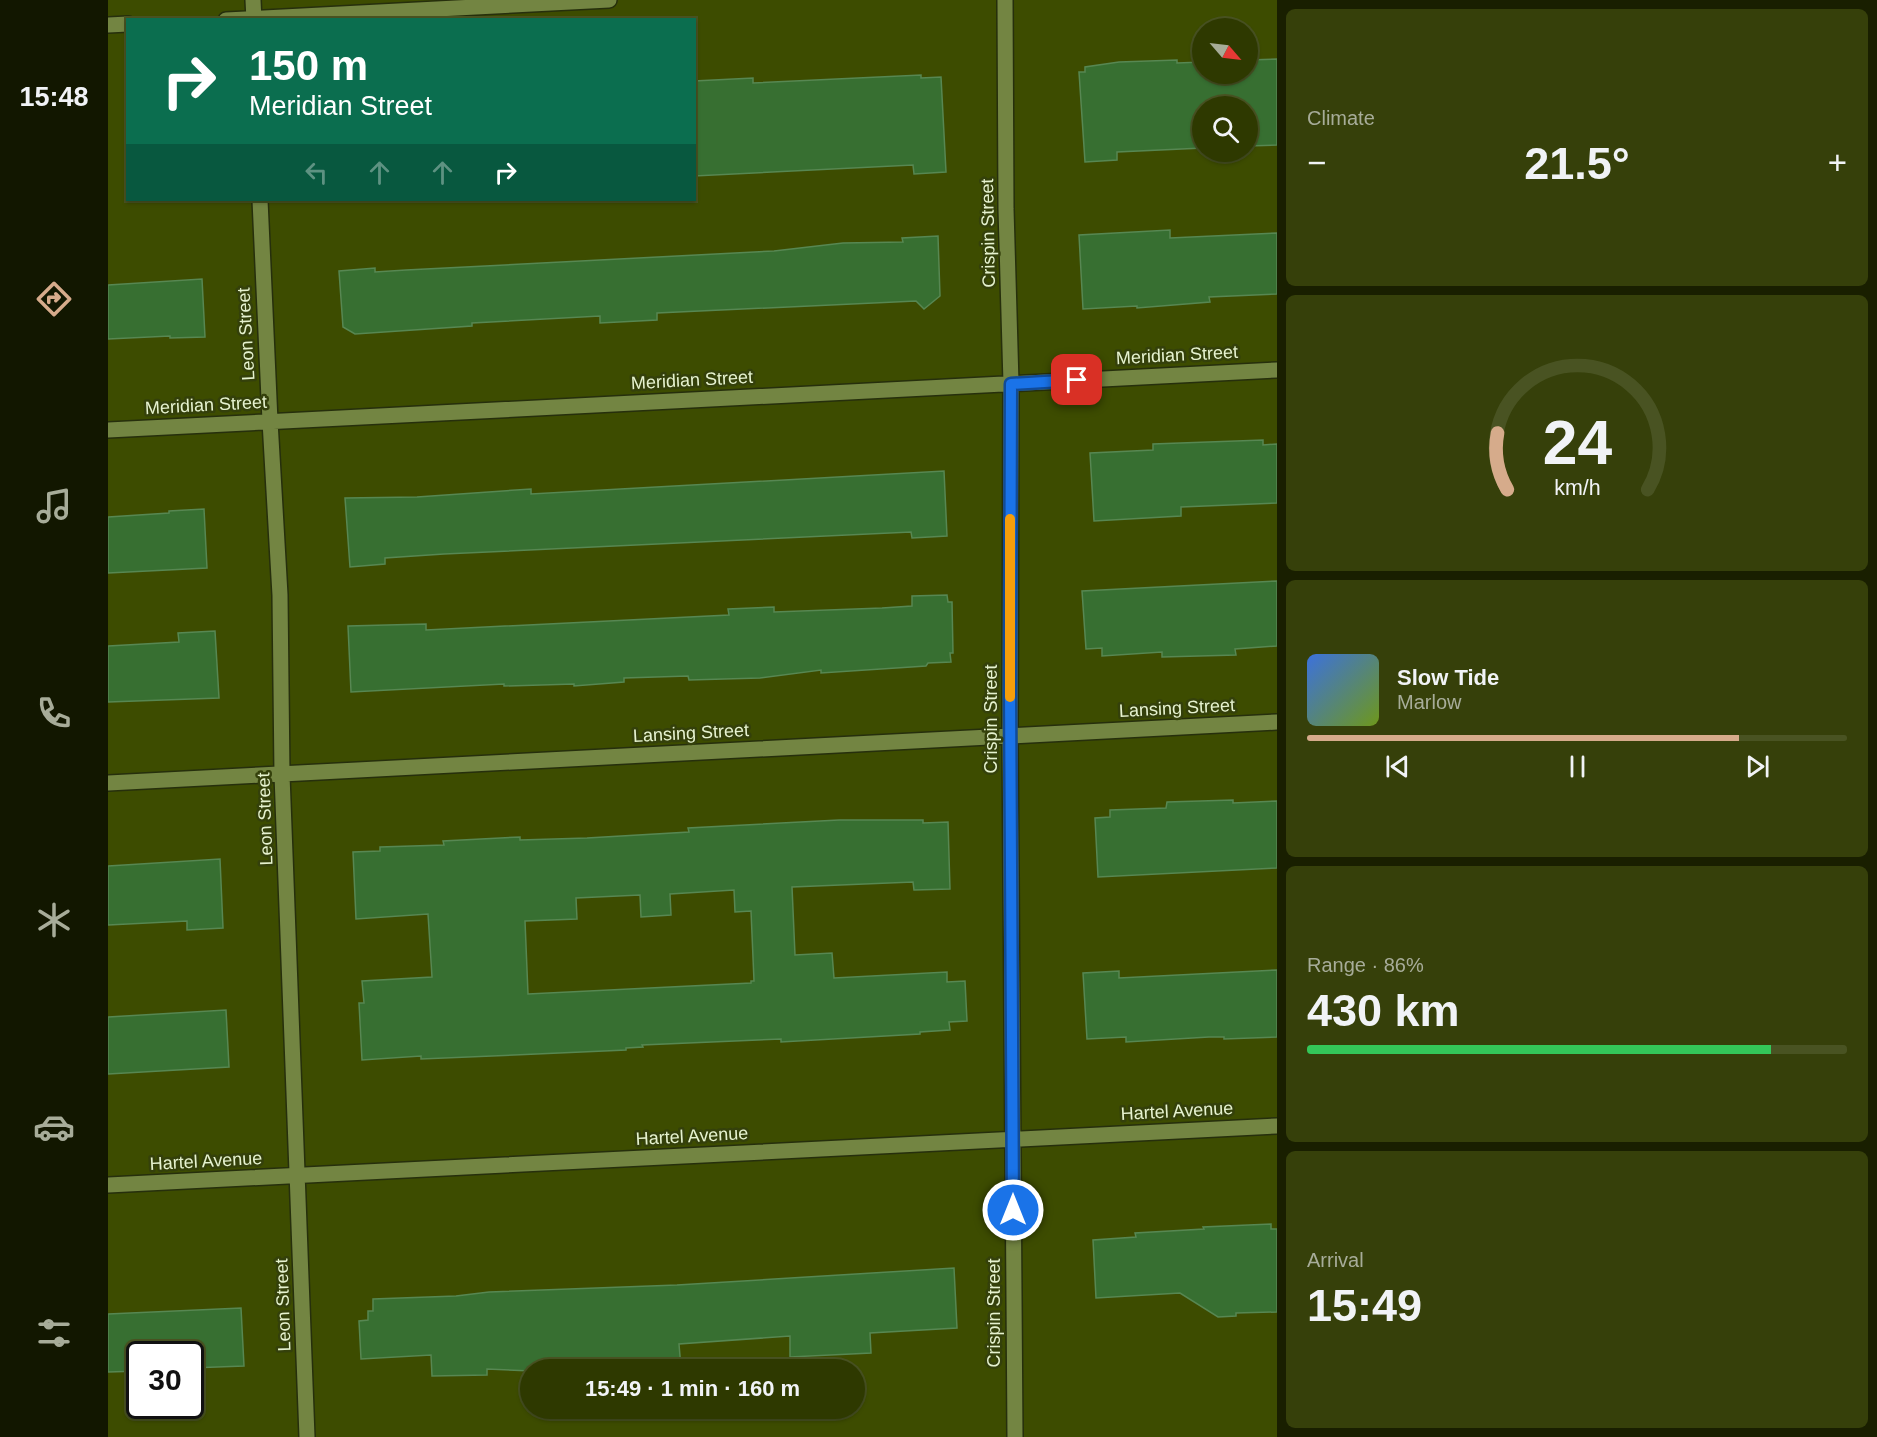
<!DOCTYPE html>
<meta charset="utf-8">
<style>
body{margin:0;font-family:Helvetica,sans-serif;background:#36400a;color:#f1f3f6;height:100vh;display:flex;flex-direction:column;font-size:22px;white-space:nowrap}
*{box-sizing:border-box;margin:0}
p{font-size:20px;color:#a7ac99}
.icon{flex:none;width:33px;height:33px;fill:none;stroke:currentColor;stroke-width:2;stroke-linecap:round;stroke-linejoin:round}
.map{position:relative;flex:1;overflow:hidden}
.side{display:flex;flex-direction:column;gap:9px;padding:9px;background:#191f00;width:600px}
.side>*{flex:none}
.top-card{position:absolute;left:18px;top:18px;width:570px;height:183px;border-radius:0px;box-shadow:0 2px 4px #0004,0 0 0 2px #495322;background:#0b6e4f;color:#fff;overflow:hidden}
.needle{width:39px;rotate:118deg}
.controls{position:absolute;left:1084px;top:18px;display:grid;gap:12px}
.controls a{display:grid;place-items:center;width:66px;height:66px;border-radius:50%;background:#2e3900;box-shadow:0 2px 4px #0004,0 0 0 2px #495322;font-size:30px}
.speed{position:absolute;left:18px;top:1341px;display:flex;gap:12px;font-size:30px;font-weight:700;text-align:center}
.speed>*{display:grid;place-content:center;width:78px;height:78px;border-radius:50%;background:#2e3900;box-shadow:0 2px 4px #0004,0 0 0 2px #495322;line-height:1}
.speed .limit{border:3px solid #111;border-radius:9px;background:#fff;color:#111}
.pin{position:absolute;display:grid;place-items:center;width:51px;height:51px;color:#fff;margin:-26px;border-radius:12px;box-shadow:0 3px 9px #0006}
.me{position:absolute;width:66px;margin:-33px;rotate:0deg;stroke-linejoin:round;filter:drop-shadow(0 0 4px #0008)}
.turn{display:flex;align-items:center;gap:21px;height:126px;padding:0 24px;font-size:27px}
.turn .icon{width:78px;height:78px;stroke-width:2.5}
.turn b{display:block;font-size:42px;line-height:51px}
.lanes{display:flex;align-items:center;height:57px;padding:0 24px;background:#0003;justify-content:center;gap:30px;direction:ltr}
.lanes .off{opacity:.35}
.big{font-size:45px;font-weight:600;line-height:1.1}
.side .tile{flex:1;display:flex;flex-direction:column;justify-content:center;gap:9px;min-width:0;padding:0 21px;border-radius:9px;background:#36400a}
.side .dial{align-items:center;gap:0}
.dial svg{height:156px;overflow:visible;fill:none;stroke:#495322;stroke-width:7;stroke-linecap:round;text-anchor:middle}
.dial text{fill:#f1f3f6;stroke:none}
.song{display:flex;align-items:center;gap:18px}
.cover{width:72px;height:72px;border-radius:9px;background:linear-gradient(135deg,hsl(220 70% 55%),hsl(80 70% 35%))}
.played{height:6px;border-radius:3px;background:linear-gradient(90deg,#d6ab8b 80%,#495322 80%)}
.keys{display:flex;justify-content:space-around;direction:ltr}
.heat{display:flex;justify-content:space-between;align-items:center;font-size:33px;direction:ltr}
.charge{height:9px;border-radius:4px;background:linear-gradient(90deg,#34c759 86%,#495322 0)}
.trip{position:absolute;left:412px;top:1359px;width:345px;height:60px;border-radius:30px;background:#2e3900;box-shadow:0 2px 4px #0004,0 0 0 2px #495322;font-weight:600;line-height:60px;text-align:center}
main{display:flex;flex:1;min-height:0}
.tabs{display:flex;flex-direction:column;width:108px;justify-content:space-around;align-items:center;background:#121700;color:#a7ac99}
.tabs .icon{width:42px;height:42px}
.tabs .active{color:#d6ab8b}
.tabs b{font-size:27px;color:#f1f3f6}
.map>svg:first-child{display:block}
.building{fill:#376f31;stroke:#578752;stroke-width:1.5;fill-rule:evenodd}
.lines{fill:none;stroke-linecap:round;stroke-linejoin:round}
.minor-casing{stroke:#262f0c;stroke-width:18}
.minor{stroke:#738542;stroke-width:15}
.route-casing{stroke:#114b97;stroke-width:15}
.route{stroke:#1a73e8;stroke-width:10}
.slow{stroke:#f59e0b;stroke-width:10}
.labels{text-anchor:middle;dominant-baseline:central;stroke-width:5;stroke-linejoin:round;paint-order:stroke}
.street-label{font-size:18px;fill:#e6f2cf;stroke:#34400b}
</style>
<main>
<nav class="tabs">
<b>15:48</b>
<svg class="icon active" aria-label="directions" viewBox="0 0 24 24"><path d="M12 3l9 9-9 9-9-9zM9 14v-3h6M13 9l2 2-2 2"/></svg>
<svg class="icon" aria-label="music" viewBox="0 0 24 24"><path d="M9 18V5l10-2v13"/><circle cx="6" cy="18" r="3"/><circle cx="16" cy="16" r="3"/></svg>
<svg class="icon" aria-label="phone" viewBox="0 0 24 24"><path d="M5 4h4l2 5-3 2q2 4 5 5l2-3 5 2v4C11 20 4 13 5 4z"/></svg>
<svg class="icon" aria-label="climate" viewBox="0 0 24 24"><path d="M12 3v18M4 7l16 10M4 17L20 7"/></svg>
<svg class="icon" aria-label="car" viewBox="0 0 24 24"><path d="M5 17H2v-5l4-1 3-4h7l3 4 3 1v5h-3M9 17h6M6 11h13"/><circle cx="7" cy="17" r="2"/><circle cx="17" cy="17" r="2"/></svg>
<svg class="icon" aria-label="filters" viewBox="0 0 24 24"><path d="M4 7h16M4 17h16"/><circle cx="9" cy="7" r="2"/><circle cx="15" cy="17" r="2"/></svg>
</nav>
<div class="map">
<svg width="1169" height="1437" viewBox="0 0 1169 1437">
<rect width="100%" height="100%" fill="#3d4c00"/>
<!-- building -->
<path class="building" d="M1169 59V145L1140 146V106H1095V148L1009 152V160L977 162 971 72H977V67L1011 62 1069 60V63L1095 62V74H1140V60Z
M813 75V78L833 77 838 172 806 174 805 165 586 176V81L645 78V83Z
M1062 230V238L1169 233V294L1101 297 1102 302 1029 308V306L975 309 971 235Z
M830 236 832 296 816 309 808 301 549 313V320L492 323V316L364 323V326L247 334 235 327 231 271 267 268V272L298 270 666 251 735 243 795 242 794 238Z
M94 279 97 337 62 338V336L0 339V285Z
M1155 440V445L1169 444V503L1073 507V516L986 521 982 453 1045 450V444Z
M836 471 839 536 804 538 803 532 336 554 277 558V564L242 567 237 498 309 497 423 489V494Z
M96 509 99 568 0 573V517L61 513V511Z
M1169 581V646L1127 649 1128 655 1054 657V652L994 656V648L978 649 974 591Z
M839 595 840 602H844L845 653H842L843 662 820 663 818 666 713 673V670L652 678 581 680 580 676 516 678V682L466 686V684L396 686V684L243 692 240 626 318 624V630L621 615 620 609 666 607V612L774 608 804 606V596Z
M107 631 111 698 0 702V646L71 642 70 633Z
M1125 800V803L1169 801V868L990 877 987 818 1002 817V810L1058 808 1059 802Z
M731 820H815V823L840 822 842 889 806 890 805 882 684 887 687 955 724 953 726 978 839 972V982L857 981 859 1021 841 1022 842 1030 812 1032V1034L673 1042V1039L534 1045 535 1047 518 1048V1050L406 1055 313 1059V1056L254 1060 251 1003H256L254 981 324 977 320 914 248 919 245 852 272 851V847L336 845 335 841 412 837V840L479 838 581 832 580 828ZM626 890 627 912 643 911 646 981H643V983L420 994 417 921 469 919 468 898 532 895 533 917 563 915 562 894Z
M112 859 115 928 79 930V921L0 925V866Z
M1169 970V1037L1116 1039V1037H1101L1018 1042V1037L979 1039 975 973 1011 971V978Z
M118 1010 121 1067 0 1074V1017Z
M1163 1224V1229H1169V1312L1128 1313V1316L1110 1317 1072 1293 988 1298 985 1240 1028 1237 1027 1233 1096 1229 1095 1227Z
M846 1268 849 1328 762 1333 763 1353 682 1357V1336L571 1344 573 1368H551L542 1360 489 1363 490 1370H423V1371L379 1369V1375L324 1376 323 1355 253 1359 251 1321 260 1320V1311H265V1299L348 1296 381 1292 569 1285Z
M133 1308 136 1366 82 1368V1354H32V1371L0 1372V1314Z"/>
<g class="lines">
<defs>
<path id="minor" d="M145 0 146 20
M897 0 898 209 903 383 902 735 907 1437
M118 20 501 0
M0 25 20 24
M152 200 162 421 172 595 174 775 199 1437
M0 430 1169 370
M0 783 1169 722
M0 1185 1169 1126"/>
</defs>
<!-- minor casing -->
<use href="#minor" class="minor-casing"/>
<!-- minor -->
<use href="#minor" class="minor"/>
</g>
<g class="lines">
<defs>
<path id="route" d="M905 1210 902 692 903 384 969 380"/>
</defs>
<!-- route casing -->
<use href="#route" class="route-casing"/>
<!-- route -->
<use href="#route" class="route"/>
<!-- slow -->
<path class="slow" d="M902 697V519"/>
</g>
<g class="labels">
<!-- street labels -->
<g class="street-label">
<text transform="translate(880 233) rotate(-91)">Crispin Street</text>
<text transform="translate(138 334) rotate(-93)">Leon Street</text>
<text transform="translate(1069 355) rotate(-3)">Meridian Street</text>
<text transform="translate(584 380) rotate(-3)">Meridian Street</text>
<text transform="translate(98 405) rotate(-3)">Meridian Street</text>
<text transform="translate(1069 708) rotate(-3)">Lansing Street</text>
<text transform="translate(883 719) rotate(-90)">Crispin Street</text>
<text transform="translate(583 733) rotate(-3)">Lansing Street</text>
<text transform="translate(157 819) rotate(-92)">Leon Street</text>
<text transform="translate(1069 1111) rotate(-3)">Hartel Avenue</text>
<text transform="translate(584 1136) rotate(-3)">Hartel Avenue</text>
<text transform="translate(98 1161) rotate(-3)">Hartel Avenue</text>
<text transform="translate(175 1305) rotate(-92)">Leon Street</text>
<text transform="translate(886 1313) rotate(-90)">Crispin Street</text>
</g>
</g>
</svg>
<div class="controls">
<a><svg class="needle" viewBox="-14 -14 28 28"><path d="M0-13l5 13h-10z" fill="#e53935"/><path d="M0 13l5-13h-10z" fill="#a7ac99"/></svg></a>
<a><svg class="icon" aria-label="search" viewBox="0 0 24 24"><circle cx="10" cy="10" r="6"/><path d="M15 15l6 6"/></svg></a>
</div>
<div class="speed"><div class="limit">30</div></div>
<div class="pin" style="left:969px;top:380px;background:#d93025"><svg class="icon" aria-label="arrive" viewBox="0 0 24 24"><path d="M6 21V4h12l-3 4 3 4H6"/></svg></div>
<svg class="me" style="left:905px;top:1210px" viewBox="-20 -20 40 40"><circle r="17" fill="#1a73e8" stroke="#fff" stroke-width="3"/><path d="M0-11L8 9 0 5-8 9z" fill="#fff"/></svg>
<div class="trip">15:49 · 1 min · 160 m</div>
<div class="top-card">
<div class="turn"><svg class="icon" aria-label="right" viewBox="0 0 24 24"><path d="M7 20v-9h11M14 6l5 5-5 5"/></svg><div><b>150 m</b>Meridian Street</div></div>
<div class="lanes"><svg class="icon off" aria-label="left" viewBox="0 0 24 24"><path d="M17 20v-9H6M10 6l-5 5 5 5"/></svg><svg class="icon off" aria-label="ahead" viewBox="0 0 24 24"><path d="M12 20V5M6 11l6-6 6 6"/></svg><svg class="icon off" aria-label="ahead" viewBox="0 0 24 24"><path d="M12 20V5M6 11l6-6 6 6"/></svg><svg class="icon" aria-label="right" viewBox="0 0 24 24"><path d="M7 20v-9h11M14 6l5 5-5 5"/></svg></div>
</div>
</div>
<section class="side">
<div class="tile"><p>Climate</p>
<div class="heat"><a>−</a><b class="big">21.5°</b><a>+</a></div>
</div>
<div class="tile dial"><svg viewBox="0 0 100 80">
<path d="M14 69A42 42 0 1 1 86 69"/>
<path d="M14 69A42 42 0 0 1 9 40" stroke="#d6ab8b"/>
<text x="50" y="56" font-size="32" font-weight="700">24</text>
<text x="50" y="72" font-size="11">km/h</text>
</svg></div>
<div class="tile">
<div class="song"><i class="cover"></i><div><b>Slow Tide</b><p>Marlow</p></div></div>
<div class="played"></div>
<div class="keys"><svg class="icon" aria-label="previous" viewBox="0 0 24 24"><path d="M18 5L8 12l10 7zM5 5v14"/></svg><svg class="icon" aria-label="pause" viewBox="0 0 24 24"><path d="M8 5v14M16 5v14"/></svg><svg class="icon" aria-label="next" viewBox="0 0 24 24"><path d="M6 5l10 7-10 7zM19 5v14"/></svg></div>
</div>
<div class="tile"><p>Range · 86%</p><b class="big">430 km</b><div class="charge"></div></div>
<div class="tile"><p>Arrival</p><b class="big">15:49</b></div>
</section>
</main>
